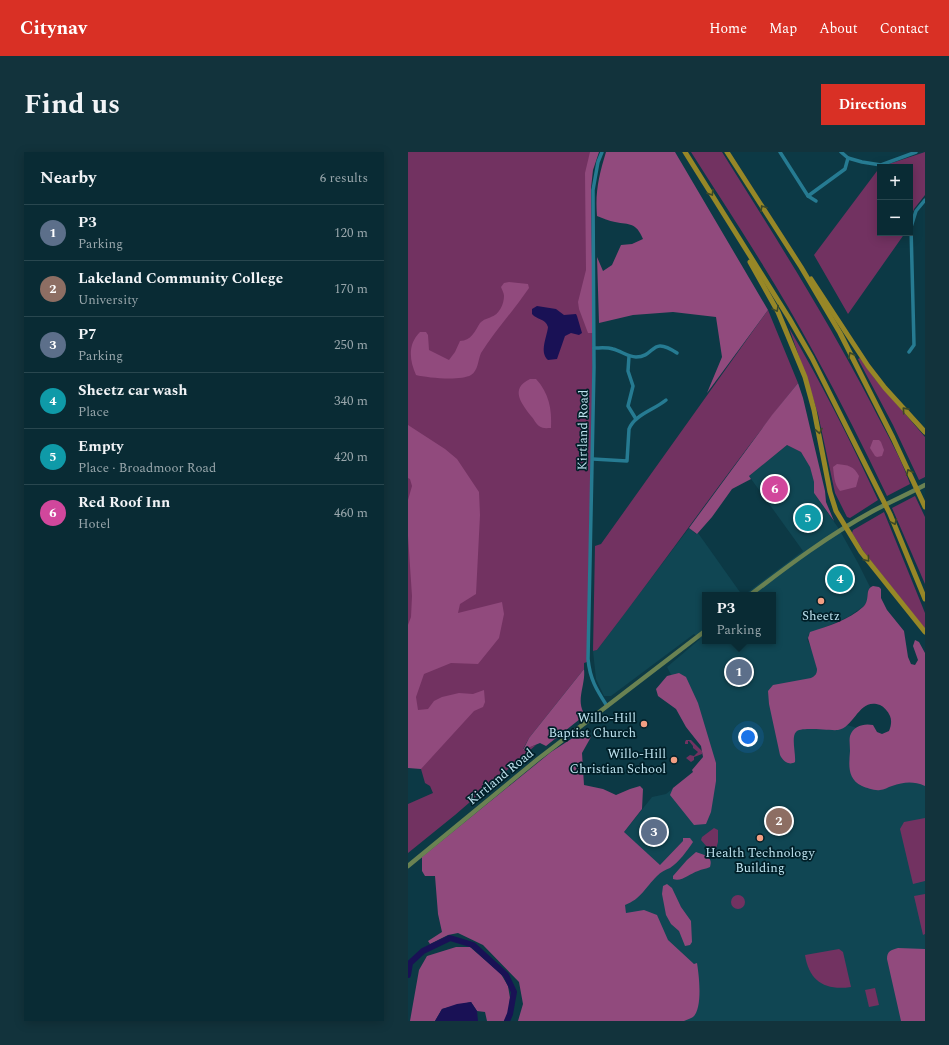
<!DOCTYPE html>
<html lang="en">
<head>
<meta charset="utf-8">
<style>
	body { margin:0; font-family:Spectral,serif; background:#12333c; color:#f1f3f6 }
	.controls { position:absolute; right:12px; top:12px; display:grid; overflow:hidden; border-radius:0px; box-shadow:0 2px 10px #0003 }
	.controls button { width:36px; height:36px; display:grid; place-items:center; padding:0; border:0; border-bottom:1px solid #29474f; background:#092b34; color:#f1f3f6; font:20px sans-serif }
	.you { position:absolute; left:340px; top:585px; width:14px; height:14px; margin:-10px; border:3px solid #fff; border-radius:50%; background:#1a73e8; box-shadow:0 0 0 6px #1a73e833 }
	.badge { display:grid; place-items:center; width:26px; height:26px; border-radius:50%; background:#d93025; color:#fff; font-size:13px; font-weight:700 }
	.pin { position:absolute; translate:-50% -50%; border:2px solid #fff; box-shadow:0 1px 4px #0006 }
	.popup { position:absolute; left:294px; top:440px; width:74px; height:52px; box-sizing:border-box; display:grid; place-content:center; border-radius:0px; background:#092b34; filter:drop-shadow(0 1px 3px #0005); font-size:13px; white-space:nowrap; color:#99a7ac }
	.popup b { font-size:15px; color:#f1f3f6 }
	.popup::after { content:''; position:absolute; left:50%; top:100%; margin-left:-8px; border:8px solid transparent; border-top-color:#092b34 }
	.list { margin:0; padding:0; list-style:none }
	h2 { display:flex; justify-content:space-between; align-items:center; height:52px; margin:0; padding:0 16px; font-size:17px }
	h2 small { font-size:13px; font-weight:400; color:#99a7ac }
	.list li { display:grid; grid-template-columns:26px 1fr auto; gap:12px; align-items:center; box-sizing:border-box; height:56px; padding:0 16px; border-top:1px solid #29474f }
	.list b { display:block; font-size:15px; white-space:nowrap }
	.list p { margin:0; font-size:13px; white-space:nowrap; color:#99a7ac }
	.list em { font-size:13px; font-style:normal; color:#99a7ac }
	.map { position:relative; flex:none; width:517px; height:869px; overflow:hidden; border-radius:0px }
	header { display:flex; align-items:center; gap:24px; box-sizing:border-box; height:56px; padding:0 20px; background:#d93025; color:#fff }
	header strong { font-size:19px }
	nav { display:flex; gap:22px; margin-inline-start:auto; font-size:14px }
	.intro { display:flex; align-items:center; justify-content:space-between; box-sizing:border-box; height:96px; padding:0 24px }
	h1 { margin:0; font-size:28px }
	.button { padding:10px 18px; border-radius:0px; background:#d93025; color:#fff; font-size:14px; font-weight:700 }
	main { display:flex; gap:24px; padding:0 24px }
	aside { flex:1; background:#092b34; border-radius:0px; box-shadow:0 2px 10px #0003 }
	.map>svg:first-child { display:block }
	.built { fill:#104653 }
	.green { fill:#723261 }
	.forest { fill:#914a7d }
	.water { fill:#191155 }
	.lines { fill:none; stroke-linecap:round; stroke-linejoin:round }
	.river { stroke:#191155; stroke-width:6 }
	.minor { stroke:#267b92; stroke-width:3.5 }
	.major { stroke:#6a8252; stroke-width:4.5 }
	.highway { stroke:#978727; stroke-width:5 }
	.oneway { stroke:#3c4928 }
	.poi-dot { fill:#f39f83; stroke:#001f28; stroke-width:1.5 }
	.labels { text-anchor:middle; stroke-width:3.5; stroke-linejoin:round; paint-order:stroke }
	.street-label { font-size:13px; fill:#bee3ef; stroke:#001f28 }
	.poi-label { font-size:13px; fill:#bee3ef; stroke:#001f28 }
</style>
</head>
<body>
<header>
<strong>Citynav</strong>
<nav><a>Home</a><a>Map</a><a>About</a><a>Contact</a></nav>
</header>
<div class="intro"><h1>Find us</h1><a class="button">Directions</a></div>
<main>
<aside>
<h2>Nearby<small>6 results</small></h2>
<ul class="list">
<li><span class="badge" style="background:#5c6f8a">1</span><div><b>P3</b><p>Parking</p></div><em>120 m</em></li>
<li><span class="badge" style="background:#8d6e63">2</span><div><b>Lakeland Community College</b><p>University</p></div><em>170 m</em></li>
<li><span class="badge" style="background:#5c6f8a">3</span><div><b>P7</b><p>Parking</p></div><em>250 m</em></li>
<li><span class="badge" style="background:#0f9aa8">4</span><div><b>Sheetz car wash</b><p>Place</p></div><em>340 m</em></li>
<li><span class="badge" style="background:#0f9aa8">5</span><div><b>Empty</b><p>Place · Broadmoor Road</p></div><em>420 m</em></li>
<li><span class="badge" style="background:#d1479c">6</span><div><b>Red Roof Inn</b><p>Hotel</p></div><em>460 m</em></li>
</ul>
</aside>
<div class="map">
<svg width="517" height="869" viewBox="0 0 517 869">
	<rect width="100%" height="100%" fill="#0c3945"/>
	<!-- built -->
	<polygon class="built" points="379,293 393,300 402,314 406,330 406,341 431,377 450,411 462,435 460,438 459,450 456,454 440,465 400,483 400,486 399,487 439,573 506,592 517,600 517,869 239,869 205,694 244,645 258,642 305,604 259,515 292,487 286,482 203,544 196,544 188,527 185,499 189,498 281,376 288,382 290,381 334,443 297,443 297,489 365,489 365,443 336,443 395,399 341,324"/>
	<!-- green -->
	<g class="green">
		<polygon points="0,0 186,0 179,23 185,203 179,510 176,511 176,517 121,586 115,597 128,593 47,663 0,701 0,652 25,641 22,634 17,631 13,617 10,584 0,583"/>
		<path d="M283,0H314C366,83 419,166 464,253C477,279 493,305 502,332L479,344C456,296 432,248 406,201C369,132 325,66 283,0Z"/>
		<polygon points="517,0 517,43 506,57 502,68 502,15 472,15"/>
		<polygon points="472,15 472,81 497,81 440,162 406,103"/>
		<path d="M360,158L390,231C320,318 257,410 189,498L185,499L187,394L193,392Z"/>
		<path d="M381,176C414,232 443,290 470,348L442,366L439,365L427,341L410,262L399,227Z"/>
		<polygon points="452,206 467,227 517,285 517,325 511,328 485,273 450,207"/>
		<polygon points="507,344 517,365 517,432 484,356"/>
		<polygon points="476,360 517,461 517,477 456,400 444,381 445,378"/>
		<polygon points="278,588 283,588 294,599 294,602 286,605 286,608 283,610 278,606 282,603 286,604 290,600 285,596 285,594 281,589 280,589 280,592 277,592 277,590"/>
		<polygon points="517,666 517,729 505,732 492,677 496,670"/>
		<polygon points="306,676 310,678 310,690 308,697 305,698 299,695 293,688 294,685"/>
		<polygon points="517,742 517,782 515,783 506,744"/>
		<circle cx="330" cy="750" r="7"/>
		<path d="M431,797L435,800L443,835C417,839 401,829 397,803Z"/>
		<polygon points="467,836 471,853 461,855 457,838"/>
	</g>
	<!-- forest -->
	<g class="forest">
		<polygon points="182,0 191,0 185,18 183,36 185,181 180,181 171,157 170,150 178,118 177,21"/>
		<path d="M198,0H267L360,158L299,241L314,205L308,165L265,160L225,163L191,171L189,105L195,119L204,113L213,93L224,92L235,87C228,70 222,73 207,70C201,69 195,66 189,64C187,40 191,23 198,0Z"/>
		<path d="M101,130L120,132L121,136C106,158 87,179 73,201C70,208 70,219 63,223C53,229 20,226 8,223C1,207 0,192 12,180H18L20,183L21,198L41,208L47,200L52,189C63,189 67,179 72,171C76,167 79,167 83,165C91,163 96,152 96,144C96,141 94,138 93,135L96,131Z"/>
		<path d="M122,227H128C141,241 144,257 143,276C139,276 135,277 131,274C128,272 126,267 123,264C114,252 101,237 122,227Z"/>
		<polygon points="390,231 395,246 417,339 418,350 426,369 406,341 406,330 402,315 393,300 379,293 341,324 343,327 324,337 304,365 289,382 281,376 364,263"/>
		<polygon points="0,273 37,297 49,307 71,340 72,363 68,442 52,452 50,461 94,450 96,462 91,486 70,512 43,511 16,522 8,545 10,558 20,557 26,549 34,545 51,541 65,542 76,538 77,550 75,555 66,559 13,617 0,616 0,473 3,465 4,444 0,384 0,348 4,334 2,327 0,326"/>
		<polygon points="465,288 471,288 473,290 476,298 474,304 469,305 467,304 462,296"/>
		<path d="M429,312C440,313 446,314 451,324L448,335L432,339C426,332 426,323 425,315Z"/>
		<path d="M465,434L471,435L473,437V446L479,458L496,479L500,505L503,512L507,513L510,508L505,494L507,488L511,490L517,501V634C505,629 496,630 484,634C480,635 476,638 472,638C467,639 459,636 454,634C439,627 441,613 442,599C442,594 441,588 442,584C445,574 456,571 465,573L469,580L474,582L481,579C483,574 484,569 482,564C480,559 476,555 472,553C451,545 447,575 430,578C421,579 392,574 388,580C383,585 388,602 387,610C381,614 375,609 372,603L361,552L360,539L365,533L403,526C407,524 409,522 409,517L400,486L402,480C420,474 441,468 455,455C463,448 456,437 465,434Z"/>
		<path d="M176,517C178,533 167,548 177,563L138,594L132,591L115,598L121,586Z"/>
		<polygon points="271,521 278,525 290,551 308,611 308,629 303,660 298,672 286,673 262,643 265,636 285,620 284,618 295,605 293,594 278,575 268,557 250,544 248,537 259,524"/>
		<path d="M177,578L183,585L174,601L176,633L195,637L208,643L222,637L232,634L235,637L234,657L216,680L252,713L275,689V686H282L285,690C279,699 271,710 262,716C257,718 253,720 249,724C237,736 233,747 217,753L218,761L236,758L249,763L260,788L286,812L289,811C291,823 295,856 285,865C283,866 279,868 276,869H110L115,852L111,830L75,793L50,781L40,783L22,792L20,789L34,780L30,762L27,724H17L14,719V705L143,600Z"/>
		<path d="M288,700C295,703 306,704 302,715C298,717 294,717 290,719C281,722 274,730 265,727V724L279,708Z"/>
		<polygon points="259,732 264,736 273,755 283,769 284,790 282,793 277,794 271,779 263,772 258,763 254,742 255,734"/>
		<polygon points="48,795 62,795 93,822 100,834 102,846 101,857 97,869 79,869 77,860 69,859 63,850 34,857 27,869 2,869 11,818 19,804"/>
		<path d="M490,796L517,797V869H493L479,807C479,799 483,798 490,796Z"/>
	</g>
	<!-- water -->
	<g class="water">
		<path d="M129,154L148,157L156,163L168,162L169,164L174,181L171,183L163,181L157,184L149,207L140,208C131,200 139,185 140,175C137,166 129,168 124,162V157Z"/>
		<polygon points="63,850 69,859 70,869 27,869 34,857 49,852"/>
	</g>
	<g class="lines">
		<!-- river -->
		<polyline class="river" points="0,823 2,811 15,799 42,786 65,793 98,823 106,840 102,862 99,869"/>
		<!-- minor -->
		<g class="minor">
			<path d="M194,0L190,10L185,38L186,215L180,507C182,527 188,537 199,554"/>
			<polyline points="372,0 400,44 437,17 440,6"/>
			<polyline points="433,0 440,6 454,10 473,13 508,0"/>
			<polyline points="400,44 408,49"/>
			<path d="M186,196C192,196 199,195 205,197C213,199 220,205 228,205C248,205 242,183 269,201"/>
			<polyline points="501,200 506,193 503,75 508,59 517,48"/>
			<polyline points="221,204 220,219 225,234 220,254 228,267"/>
			<path d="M185,307L219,309L221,277C226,263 246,258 258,248"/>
		</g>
		<!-- major -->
		<g class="major">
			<path d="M342,443C381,413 421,383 465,359C482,350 500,342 517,333"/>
			<polyline points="0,714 130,607 297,479"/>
		</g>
		<!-- highway -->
		<g class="highway">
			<polyline points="277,0 381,166 404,206 482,362 517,447"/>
			<polyline points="319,0 393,115 432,181 485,286 517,355"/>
			<polyline points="342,110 370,160 397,225 406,258 422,340 428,359 453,400 517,480"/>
			<polyline points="403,127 460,214 477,236 517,280"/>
		</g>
	</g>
	<!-- one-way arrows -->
	<defs><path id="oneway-chevron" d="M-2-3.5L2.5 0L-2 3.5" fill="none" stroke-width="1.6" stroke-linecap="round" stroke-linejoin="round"/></defs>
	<g class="oneway">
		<use href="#oneway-chevron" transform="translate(303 41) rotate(58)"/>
		<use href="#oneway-chevron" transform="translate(355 56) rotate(-122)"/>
		<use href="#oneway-chevron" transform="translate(368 157) rotate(62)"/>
		<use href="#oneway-chevron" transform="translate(443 203) rotate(-117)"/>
		<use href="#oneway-chevron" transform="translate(497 258) rotate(-132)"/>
		<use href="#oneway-chevron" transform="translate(411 279) rotate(79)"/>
		<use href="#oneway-chevron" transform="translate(501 320) rotate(-115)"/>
		<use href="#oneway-chevron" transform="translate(486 370) rotate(66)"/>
		<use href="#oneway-chevron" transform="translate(459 407) rotate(51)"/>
	</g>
	<!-- markers -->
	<g class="poi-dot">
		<circle cx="413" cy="449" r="4"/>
		<circle cx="236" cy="572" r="4"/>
		<circle cx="266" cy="608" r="4"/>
		<circle cx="352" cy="686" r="4"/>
	</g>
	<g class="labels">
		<!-- street labels -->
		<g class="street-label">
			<text transform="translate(174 278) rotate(-89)" y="5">Kirtland Road</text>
			<text transform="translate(92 624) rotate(-39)" y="5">Kirtland Road</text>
		</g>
		<!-- poi labels -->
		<g class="poi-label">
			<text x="413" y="468">Sheetz</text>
			<text x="228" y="570" text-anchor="end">Willo-Hill<tspan x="228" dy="15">Baptist Church</tspan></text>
			<text x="258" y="606" text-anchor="end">Willo-Hill<tspan x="258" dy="15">Christian School</tspan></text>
			<text x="352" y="705">Health Technology<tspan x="352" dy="15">Building</tspan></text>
		</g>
	</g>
</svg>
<div class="controls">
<button>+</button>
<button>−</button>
</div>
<div class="you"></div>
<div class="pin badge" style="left:331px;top:520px;background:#5c6f8a">1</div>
<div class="popup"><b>P3</b>Parking</div>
<div class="pin badge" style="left:371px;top:669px;background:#8d6e63">2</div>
<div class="pin badge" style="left:246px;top:680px;background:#5c6f8a">3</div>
<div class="pin badge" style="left:432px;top:427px;background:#0f9aa8">4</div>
<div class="pin badge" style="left:400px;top:366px;background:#0f9aa8">5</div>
<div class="pin badge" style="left:367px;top:337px;background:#d1479c">6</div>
</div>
</main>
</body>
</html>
